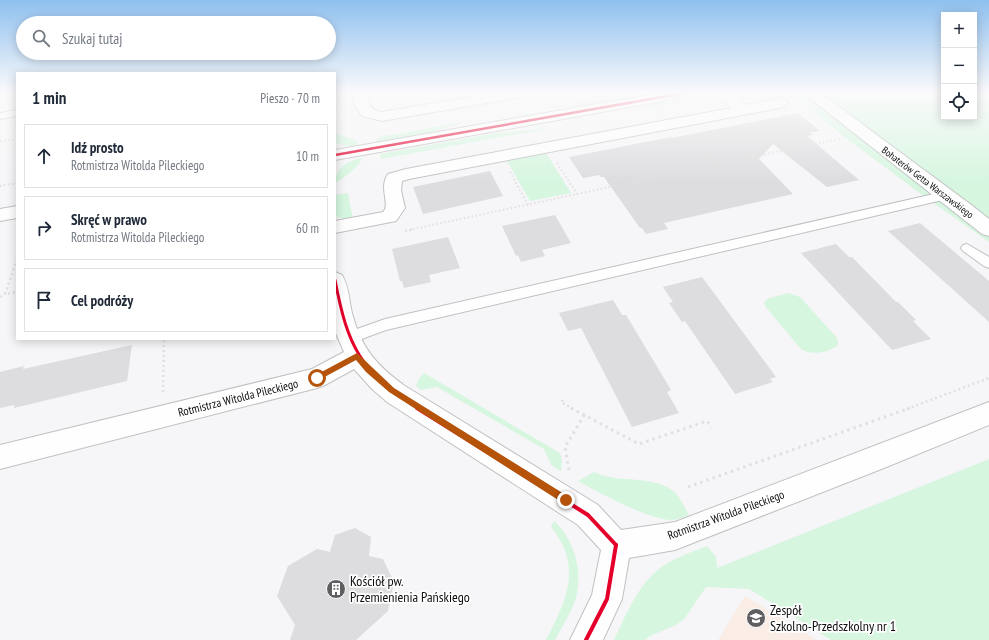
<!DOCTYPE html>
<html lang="pl">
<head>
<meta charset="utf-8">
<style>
	body { margin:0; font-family:"PT Sans Narrow",sans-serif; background:#f6f6f7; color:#1f2937 }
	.controls { position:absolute; right:12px; top:12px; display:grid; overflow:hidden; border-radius:0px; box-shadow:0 2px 10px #0003 }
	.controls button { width:36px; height:36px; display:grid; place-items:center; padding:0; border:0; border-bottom:1px solid #e0e1e3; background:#fff; color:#1f2937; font:20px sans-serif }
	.stop { position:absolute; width:12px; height:12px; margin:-9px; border:3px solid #b45309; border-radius:50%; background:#fff }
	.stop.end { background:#b45309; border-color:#fff; box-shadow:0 1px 4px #0008 }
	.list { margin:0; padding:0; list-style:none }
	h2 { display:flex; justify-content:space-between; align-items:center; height:52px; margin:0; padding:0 16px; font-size:17px }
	h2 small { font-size:13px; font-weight:400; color:#747a83 }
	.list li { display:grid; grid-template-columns:26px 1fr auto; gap:12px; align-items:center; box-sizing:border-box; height:64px; margin:0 8px 8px; padding:0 8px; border:1px solid #e0e1e3; border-radius:0px }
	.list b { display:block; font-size:15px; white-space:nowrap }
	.list p { margin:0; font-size:13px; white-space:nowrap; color:#747a83 }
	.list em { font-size:13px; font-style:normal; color:#747a83 }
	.icon { flex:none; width:22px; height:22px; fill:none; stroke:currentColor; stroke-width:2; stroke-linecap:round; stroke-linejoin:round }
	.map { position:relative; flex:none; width:989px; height:640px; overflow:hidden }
	.search { position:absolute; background:#fff; box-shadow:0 2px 10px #0003; left:16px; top:16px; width:320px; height:44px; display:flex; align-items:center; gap:10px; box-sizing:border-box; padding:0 14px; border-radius:22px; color:#747a83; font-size:15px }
	.panel { position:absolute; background:#fff; box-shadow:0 2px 10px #0003; left:16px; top:72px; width:320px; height:268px; border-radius:0px }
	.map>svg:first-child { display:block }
	.education { fill:#f9ede6 }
	.green { fill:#d6f6e0 }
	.building { fill:#dddcde }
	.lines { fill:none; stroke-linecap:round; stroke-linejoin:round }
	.service-casing { stroke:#c1c0c2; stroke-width:2 }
	.minor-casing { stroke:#c1c0c2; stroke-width:2 }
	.path-far2 { stroke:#e1e0e1; stroke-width:2; stroke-dasharray:1.5 2.5; stroke-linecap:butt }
	.path-far1 { stroke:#e1e0e1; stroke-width:2.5; stroke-dasharray:2 3; stroke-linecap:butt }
	.path { stroke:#e1e0e1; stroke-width:3; stroke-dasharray:2.5 4; stroke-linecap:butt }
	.service { fill:#fefefe; fill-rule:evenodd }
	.minor { fill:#fefefe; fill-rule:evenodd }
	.bus-1-far2-casing { stroke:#fff; stroke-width:5 }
	.bus-1-far1-casing { stroke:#fff; stroke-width:6 }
	.bus-1-casing { stroke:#fff; stroke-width:7 }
	.bus-1-far2 { stroke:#e4002b; stroke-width:2.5 }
	.bus-1-far1 { stroke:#e4002b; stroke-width:3 }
	.bus-1 { stroke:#e4002b; stroke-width:4 }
	.route { fill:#b45309 }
	.labels { text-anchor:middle; stroke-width:3.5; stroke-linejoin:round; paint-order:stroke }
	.far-street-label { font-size:10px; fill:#0d0d0e; stroke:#fff }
	.street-label { font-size:12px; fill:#0d0d0e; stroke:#fff }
	.near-poi-label { font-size:14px; fill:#0d0d0e; stroke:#fff; text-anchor:start }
</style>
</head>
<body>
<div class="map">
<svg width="989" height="640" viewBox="0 0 989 640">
	<rect width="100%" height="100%" fill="#f6f5f7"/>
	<!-- education -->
	<polygon class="education" points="745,596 816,640 718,640"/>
	<!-- green -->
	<g class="green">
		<path d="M637,92H644C628,104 554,108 531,110Z"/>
		<polygon points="790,92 944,92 944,117 974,117 974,92 989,92 989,242 921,194 843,136"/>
		<polygon points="708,94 719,96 650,109 641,108 648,105"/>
		<polygon points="469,121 431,132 376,142 377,139 379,137"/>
		<polygon points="552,128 381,159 380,154 490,134"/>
		<polygon points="335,133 357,141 358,145 347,146 335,143"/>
		<polygon points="546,153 571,193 530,201 507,161"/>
		<path d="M362,158C361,165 342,180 335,183C335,168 349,160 362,158Z"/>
		<polygon points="347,193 348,194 353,219 341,218 335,216 335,195"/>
		<path d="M788,293L800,297L837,338L838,342L837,346C826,353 810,356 800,348L765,306L764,303L767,299Z"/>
		<polygon points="424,373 560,453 562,461 561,471 551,465 544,449 437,387 421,390 416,386 418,380"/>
		<path d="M989,459V640H831L749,589L706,587L685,618L676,625L650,636L645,640H614C626,615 639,582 663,566C677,557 692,552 707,546L716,557L717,568Z"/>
		<path d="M594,472C618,484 648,474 672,490C680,496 684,507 689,515C683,517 677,520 671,520C647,519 600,493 578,481Z"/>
		<path d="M554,521C575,540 584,574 575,601C570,614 562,627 555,640H546C567,600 583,566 551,527Z"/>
	</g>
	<!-- building -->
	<g class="building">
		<polygon points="798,113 820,131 810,132 813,135 807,136 859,180 827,187 773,144 759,159 793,194 664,223 668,229 646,234 642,228 640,228 604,177 601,177 599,175 583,178 569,157 671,137 672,138"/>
		<polygon points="490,171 503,196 423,214 413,187"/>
		<polygon points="555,215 571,243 542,250 545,256 521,262 518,255 516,256 502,226"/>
		<polygon points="920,223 989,281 989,322 888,231"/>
		<polygon points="448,237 460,268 429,275 431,282 404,288 402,281 400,281 392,249"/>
		<polygon points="836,244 849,257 852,257 896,302 898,302 916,320 913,321 931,339 892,350 801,253"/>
		<polygon points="702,277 776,377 770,379 773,382 735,394 685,321 682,322 669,303 673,302 663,287"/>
		<polygon points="613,300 622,315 626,315 671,390 667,392 679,413 632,427 581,328 568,331 559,313"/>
		<polygon points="132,345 127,381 14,408 14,405 0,408 0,372 24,366 23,369"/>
		<polygon points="355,528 371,537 369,556 383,559 394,582 388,611 356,640 290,640 295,625 277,596 288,566 317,549 330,552 335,535"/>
	</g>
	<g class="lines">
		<!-- service casing -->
		<g class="service-casing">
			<g id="service">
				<polygon points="17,110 17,116 0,119 0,113"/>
				<polygon points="947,191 951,192 953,195 951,198 386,330 348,344 343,342 341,338 343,334 385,319"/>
				<polygon points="967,244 989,257 989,268 984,266 963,251 961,248 963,245"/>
			</g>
		</g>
		<!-- minor casing -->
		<g class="minor-casing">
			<g id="minor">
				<path d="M352,92H366C369,103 370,111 382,112L501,92H535L533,95L528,96L382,121L362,116L355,106Z"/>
				<polygon points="665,92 698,92 696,95 691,96 335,160 335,150"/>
				<path d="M716,92H732L746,105L780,98L785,100L788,103L785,106L780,108L409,179L402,181L401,190L405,208L396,221L335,233V221L383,212C391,204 378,188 388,174L406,169L731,108Z"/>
				<polygon points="802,92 819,92 974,207 989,219 989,236 982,234"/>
				<polygon points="17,206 17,218 0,221 0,209"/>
				<path d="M335,272L342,275C349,286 349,301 352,313C361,348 377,366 405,386L598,505L621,530L675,522L989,402V425L884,468L675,550L629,558L622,599L603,640H570L592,595L601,550L578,525L387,402L372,389L354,369L325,385L317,388L0,469V445L312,369L344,352L335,331Z"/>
			</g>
		</g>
		<!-- path-far2 -->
		<g class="path-far2">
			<polyline points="384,92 386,99"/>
			<polyline points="0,141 17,139"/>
			<polyline points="557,163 577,194"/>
			<polyline points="717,164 840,139"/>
			<polyline points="510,172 528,205"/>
			<polyline points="0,186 17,183"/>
			<polyline points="409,230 717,164 693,139"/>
		</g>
		<!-- path-far1 -->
		<g class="path-far1">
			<polyline points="405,231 414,229"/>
			<polyline points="17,259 5,294 17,292"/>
			<polyline points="0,297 5,294"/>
			<polyline points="163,392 164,339"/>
			<polyline points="563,400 561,402 573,409"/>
			<polyline points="907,409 989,378"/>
		</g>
		<!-- path -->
		<g class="path">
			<polyline points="571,408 639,444 707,421 712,427"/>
			<polyline points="569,470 565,447 585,414"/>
			<polyline points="688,487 910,408"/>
		</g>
		<!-- service -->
		<use href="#service" class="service"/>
		<!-- minor -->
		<use href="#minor" class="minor"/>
		<!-- bus-1-far2 casing -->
		<g class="bus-1-far2-casing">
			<polyline id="bus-1-far2" points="335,155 690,92"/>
		</g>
		<!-- bus-1-far1 casing -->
		<g class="bus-1-far1-casing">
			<path id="bus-1-far1" d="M335,280C348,348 360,371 419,409"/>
		</g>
		<!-- bus-1 casing -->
		<g class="bus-1-casing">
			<g id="bus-1">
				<polyline points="417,408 588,515 616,545"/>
				<polyline points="586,640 607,599 616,545"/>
			</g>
		</g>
		<!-- bus-1-far2 -->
		<use href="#bus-1-far2" class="bus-1-far2"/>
		<!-- bus-1-far1 -->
		<use href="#bus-1-far1" class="bus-1-far1"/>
		<!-- bus-1 -->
		<use href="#bus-1" class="bus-1"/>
	</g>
	<!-- sky -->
	<linearGradient id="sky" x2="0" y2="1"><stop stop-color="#8fc0ef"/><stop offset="0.51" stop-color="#fbfafb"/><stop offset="1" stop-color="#fbfafb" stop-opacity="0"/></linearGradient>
	<rect width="989" height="182" fill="url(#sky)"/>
	<!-- route -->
	<polygon class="route" points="357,353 394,388 569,497 570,500 569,503 563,503 389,392 366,372 356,360 319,380 314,380 314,376"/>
	<!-- icons -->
	<defs>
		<g id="building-disc" transform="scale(1)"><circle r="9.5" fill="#5f5e60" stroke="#fff"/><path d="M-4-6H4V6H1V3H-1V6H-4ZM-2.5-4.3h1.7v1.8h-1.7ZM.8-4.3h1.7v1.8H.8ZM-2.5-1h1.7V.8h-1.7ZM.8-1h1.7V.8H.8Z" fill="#fff"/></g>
		<g id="school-disc" transform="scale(1)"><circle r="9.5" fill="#5f5e60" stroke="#fff"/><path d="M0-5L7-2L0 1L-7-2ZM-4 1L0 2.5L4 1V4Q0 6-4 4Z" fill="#fff"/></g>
	</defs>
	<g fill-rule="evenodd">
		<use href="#building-disc" x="336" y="589"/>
		<use href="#school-disc" x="756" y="618"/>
	</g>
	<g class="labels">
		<!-- far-street labels -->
		<g class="far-street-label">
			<text transform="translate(928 182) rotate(37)" y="4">Bohaterów Getta Warszawskiego</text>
		</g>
		<!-- street labels -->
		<g class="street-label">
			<text transform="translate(238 398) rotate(-14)" y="4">Rotmistrza Witolda Pileckiego</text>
			<text transform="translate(726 515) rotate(-20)" y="4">Rotmistrza Witolda Pileckiego</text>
		</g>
		<!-- near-poi labels -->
		<g class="near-poi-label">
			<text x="350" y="586">Kościół pw.<tspan x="350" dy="16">Przemienienia Pańskiego</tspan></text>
			<text x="770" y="615">Zespół<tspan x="770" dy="16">Szkolno-Przedszkolny nr 1</tspan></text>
		</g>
	</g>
</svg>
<div class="controls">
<button>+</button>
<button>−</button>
<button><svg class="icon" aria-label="locate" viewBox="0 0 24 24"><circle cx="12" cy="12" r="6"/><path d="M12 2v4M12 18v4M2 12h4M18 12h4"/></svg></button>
</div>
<div class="stop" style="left:317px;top:378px"></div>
<div class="stop end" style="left:566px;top:500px"></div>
<div class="search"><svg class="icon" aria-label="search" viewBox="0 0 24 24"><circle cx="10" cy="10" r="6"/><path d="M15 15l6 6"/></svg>Szukaj tutaj</div>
<section class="panel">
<h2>1 min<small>Pieszo · 70 m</small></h2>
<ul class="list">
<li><svg class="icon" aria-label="ahead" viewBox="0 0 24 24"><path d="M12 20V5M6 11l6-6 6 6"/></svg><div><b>Idź prosto</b><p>Rotmistrza Witolda Pileckiego</p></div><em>10 m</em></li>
<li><svg class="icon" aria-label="right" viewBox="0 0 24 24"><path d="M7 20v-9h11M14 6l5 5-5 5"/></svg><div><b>Skręć w prawo</b><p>Rotmistrza Witolda Pileckiego</p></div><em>60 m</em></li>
<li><svg class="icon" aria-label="arrive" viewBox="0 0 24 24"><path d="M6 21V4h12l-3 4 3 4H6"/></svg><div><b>Cel podróży</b></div></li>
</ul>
</section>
</div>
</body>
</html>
